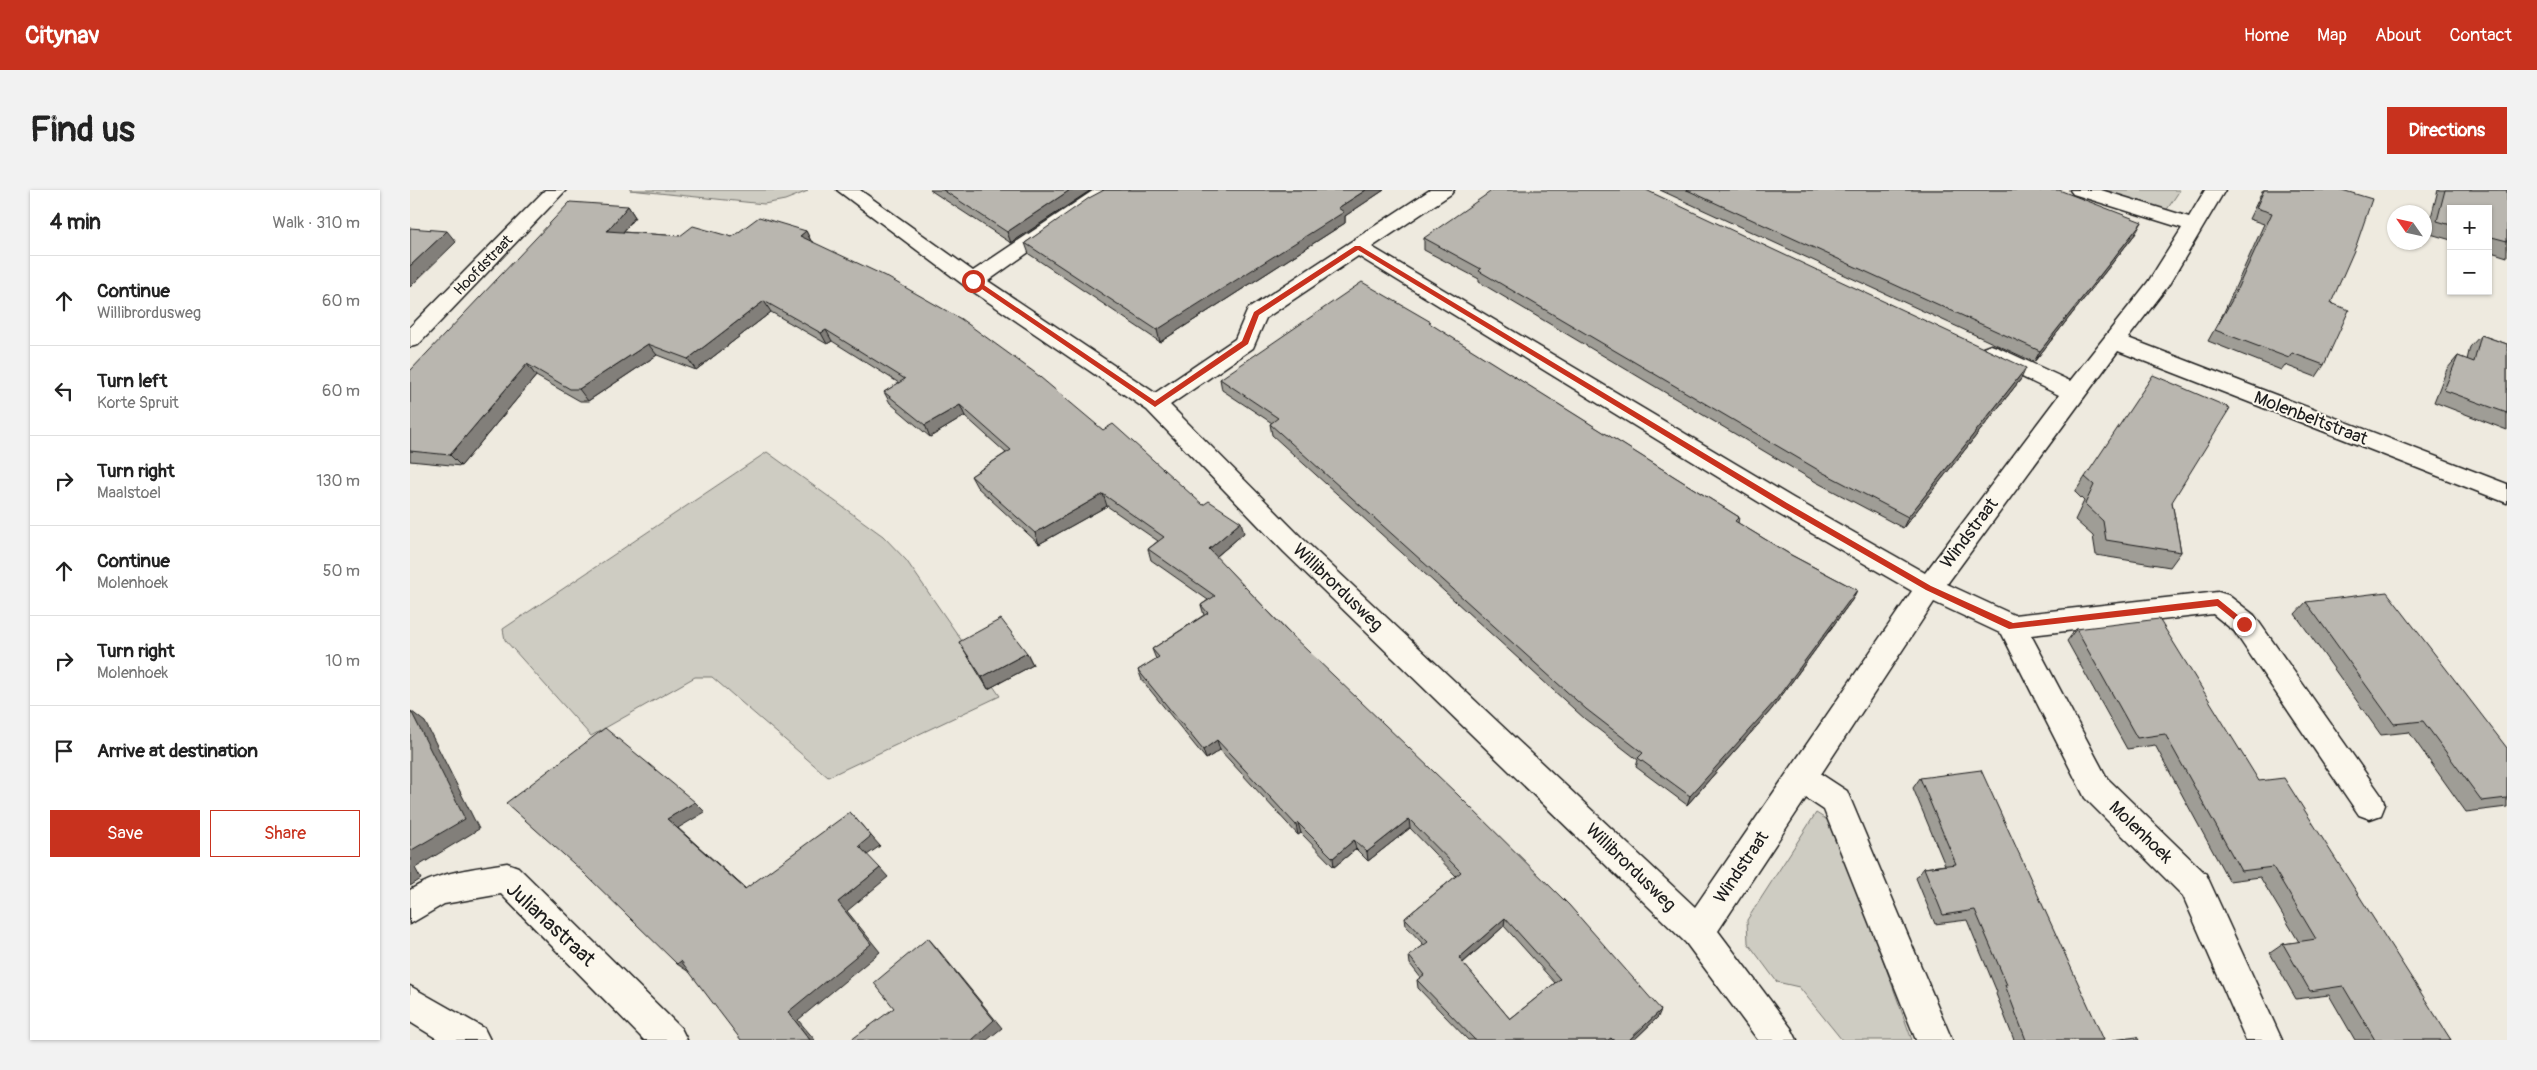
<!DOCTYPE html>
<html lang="en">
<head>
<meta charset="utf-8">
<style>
	body { margin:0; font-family:Pangolin,sans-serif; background:#f2f2f2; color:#222 }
	.controls { position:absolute; right:15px; top:15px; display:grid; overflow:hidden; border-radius:0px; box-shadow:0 1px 4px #0004 }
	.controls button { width:45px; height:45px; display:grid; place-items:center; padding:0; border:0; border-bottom:1px solid #e0e0e0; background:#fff; color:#222; font:25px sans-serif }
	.compass { position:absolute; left:1977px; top:15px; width:45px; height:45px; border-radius:50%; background:#fff; box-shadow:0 1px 4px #0004; rotate:304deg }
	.stop { position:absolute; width:15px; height:15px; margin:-11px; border:4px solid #c8321e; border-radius:50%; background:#fff }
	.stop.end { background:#c8321e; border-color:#fff; box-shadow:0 1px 5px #0008 }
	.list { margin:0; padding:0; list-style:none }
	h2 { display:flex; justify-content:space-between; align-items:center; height:65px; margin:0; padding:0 20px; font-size:21px }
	h2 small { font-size:16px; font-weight:400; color:#767676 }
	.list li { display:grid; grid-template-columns:32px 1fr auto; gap:15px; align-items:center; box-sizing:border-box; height:90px; padding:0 20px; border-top:1px solid #e0e0e0 }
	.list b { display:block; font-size:19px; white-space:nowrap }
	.list p { margin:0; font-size:16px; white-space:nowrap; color:#767676 }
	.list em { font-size:16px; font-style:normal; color:#767676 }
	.actions { display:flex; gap:10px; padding:15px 20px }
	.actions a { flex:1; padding:11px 0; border:1px solid #c8321e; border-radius:0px; text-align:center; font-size:18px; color:#c8321e }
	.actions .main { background:#c8321e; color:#fff }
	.icon { flex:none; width:28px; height:28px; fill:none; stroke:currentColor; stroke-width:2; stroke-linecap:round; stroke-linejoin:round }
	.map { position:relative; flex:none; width:2097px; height:850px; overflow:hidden; border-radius:0px }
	header { display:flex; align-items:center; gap:30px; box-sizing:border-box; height:70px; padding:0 25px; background:#c8321e; color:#fff }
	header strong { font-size:24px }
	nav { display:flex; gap:28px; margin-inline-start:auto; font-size:18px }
	.intro { display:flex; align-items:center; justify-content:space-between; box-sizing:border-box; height:120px; padding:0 30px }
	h1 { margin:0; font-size:35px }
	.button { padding:12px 22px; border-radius:0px; background:#c8321e; color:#fff; font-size:18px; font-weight:700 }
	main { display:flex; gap:30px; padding:0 30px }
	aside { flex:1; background:#fff; border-radius:0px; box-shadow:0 1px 4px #0004 }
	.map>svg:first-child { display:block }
	.green { fill:#ceccc2; stroke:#75746f }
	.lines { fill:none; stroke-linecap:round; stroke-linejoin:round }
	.street-casing { stroke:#1c1c1c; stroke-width:3 }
	.street { fill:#fbf7ec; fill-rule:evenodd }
	.wall { fill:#9f9d96; stroke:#1c1c1c; fill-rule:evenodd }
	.shaded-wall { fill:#827f7a; stroke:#1c1c1c }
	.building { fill:#b9b6af; stroke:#1c1c1c; fill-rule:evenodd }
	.route { fill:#c8321e }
	.labels { text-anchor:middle; stroke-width:4; stroke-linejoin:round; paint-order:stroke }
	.far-street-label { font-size:15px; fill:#1c1c1c; stroke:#fbf7ec }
	.street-label { font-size:18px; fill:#1c1c1c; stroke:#fbf7ec }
	.near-street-label { font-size:21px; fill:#1c1c1c; stroke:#fbf7ec }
</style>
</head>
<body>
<header>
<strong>Citynav</strong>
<nav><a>Home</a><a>Map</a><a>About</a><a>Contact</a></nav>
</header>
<div class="intro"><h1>Find us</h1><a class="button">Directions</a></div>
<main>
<aside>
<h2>4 min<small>Walk · 310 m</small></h2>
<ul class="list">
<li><svg class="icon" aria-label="ahead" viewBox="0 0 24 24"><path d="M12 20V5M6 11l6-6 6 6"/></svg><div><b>Continue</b><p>Willibrordusweg</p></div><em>60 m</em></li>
<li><svg class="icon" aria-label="left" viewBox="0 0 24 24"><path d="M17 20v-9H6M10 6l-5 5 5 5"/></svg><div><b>Turn left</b><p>Korte Spruit</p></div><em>60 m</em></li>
<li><svg class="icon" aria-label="right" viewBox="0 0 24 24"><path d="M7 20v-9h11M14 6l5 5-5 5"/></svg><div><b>Turn right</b><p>Maalstoel</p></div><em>130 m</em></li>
<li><svg class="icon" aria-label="ahead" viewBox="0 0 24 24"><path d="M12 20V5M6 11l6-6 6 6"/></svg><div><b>Continue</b><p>Molenhoek</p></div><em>50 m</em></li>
<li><svg class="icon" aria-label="right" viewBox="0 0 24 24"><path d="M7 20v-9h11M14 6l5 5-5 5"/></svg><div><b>Turn right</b><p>Molenhoek</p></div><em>10 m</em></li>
<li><svg class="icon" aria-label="arrive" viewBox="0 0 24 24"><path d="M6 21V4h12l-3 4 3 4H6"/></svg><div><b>Arrive at destination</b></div></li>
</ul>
<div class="actions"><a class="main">Save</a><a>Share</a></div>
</aside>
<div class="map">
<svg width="2097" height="850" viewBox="0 0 2097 850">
	<rect width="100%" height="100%" fill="#eeeadf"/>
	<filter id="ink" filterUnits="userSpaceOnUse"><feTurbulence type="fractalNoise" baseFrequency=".02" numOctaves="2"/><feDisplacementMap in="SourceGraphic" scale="10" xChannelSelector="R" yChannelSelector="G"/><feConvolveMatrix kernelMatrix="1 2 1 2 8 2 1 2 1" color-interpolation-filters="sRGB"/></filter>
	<g filter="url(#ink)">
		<!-- green -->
		<g class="green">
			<polygon points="220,0 397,0 398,1 375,10 354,14"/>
			<polygon points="1689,0 1770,0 1756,21"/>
			<polygon points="357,262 473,346 496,370 590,506 418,587 302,487 285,487 181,546 95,450 93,439"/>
			<polygon points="1406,623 1424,634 1502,850 1432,850 1389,797 1367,792 1338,753 1337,730"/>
		</g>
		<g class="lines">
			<!-- street casing -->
			<g class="street-casing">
				<g id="street">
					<polygon points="135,0 156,0 8,155 0,157 0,137"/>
					<path d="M427,0H450L563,81L684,0H709L706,4L681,18L578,91L745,203L825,149L838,119L1020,0H1044L1041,4L962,57L1383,308L1515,383L1649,205L1573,168L1570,163L1573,158L1581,155L1589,158L1660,191L1738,92L1772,38L1663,4L1660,0H1691L1779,27L1795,0H1815L1758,96L1718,148L2097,294V313L1708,161L1537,394L1604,425L1808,402L1818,405L1844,425L1971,605L1975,615L1971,625L1960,629L1949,625L1824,441L1803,424L1621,445L1697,588L1796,684L1872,850H1836L1773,706L1675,608L1592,444L1524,412L1411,584L1437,601L1542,850H1506L1414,620L1396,608L1308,741L1381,838L1387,850H1348L1276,753L874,362L737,220L555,96ZM948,66L1365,322L1502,401L1285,717L892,348L760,215L843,158L856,128Z"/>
					<path d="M97,673L108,677L271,838L277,850H234L91,704L34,714L0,734V700C30,681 63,679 97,673Z"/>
					<polygon points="0,796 74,838 80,850 29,850 0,832"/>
				</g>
			</g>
			<!-- street -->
			<use href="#street" class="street"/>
		</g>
		<!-- wall -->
		<g class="wall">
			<polygon points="520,0 681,0 601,53"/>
			<polygon points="694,0 974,0 935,26 935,33 750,152 619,64 615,53"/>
			<polygon points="1250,0 1628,0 1726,43 1624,172"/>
			<polygon points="1853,0 1932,0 1914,175 1906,187 1875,175 1871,180 1798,151 1814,122 1854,34 1839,29"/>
			<polygon points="2028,0 2097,0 2097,67 2078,61 2078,19 2041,19 2041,50 2017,43"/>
			<path d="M218,16L225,27L213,42L270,46L322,47L396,41L401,51L693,240L793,315L834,343L806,367L1248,827L1224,850H1058L1008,798L1007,790L1011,788L1000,774L999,766L1014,755L996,736L995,728L1046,686L1000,638L958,671L946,659L924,677L891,643L888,645L810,560L796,569L732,490L728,480L746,469L742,459L794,425L791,415L798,410L741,370L738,359L748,351L697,316L629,354L567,297L561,286L596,263L555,226L520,247L480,213L474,202L489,193L422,151L417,154L361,122L286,180L247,165L178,211H170L126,186L51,276L0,271V181ZM1094,736L1145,793L1100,829L1053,773Z"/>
			<polygon points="1014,48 1611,189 1493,338 1406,292 1069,92 1069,89 1014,60"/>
			<polygon points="1021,135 1329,327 1328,333 1381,365 1447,400 1442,410 1361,520 1277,615 1226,577 1228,570 1175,529 862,245 860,234 862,233 812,200 810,189"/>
			<polygon points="2071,145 2097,154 2097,240 2024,212 2037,179 2048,166 2057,170 2060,157"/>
			<polygon points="1675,287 1762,312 1771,362 1760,377 1686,365 1683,346 1665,330 1674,311 1665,302"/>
			<polygon points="1896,412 2097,558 2097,617 2056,622 1999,542 1971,545 1885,424"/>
			<polygon points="1666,439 1849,591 2041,850 1945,850 1919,805 1886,809 1860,763 1873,754 1889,752 1850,687 1819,691 1745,555 1717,559 1657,451"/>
			<polygon points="549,452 617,463 623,475 578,499"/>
			<polygon points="1510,588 1694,850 1604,850 1586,804 1587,802 1557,730 1525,734 1506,688 1514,678 1535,675 1503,598"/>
		</g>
		<!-- shaded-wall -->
		<g class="shaded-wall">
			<polygon points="660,0 681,0 601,53 597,42"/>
			<polygon points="956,0 974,0 935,26 935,33 750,152 747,140 928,18"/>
			<polygon points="218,16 225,27 205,52 197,41"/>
			<polygon points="1732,32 1726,43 1624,172 1630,161"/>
			<polygon points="37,41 46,52 0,97 0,76"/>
			<polygon points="396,41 402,53 390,46"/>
			<polygon points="354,111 361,122 286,180 278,169"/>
			<polygon points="416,140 422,151 417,154 411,143"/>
			<polygon points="238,154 247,165 178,211 169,199"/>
			<polygon points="117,174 126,186 51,276 40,265"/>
			<polygon points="1616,178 1611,189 1493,338 1498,327"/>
			<polygon points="550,215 555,226 520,247 515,235"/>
			<polygon points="693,304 697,316 629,354 625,343"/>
			<polygon points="831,332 834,343 802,370 799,359"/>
			<polygon points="1447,400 1442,410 1361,520 1277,615 1280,606"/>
			<polygon points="617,463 623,475 578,499 572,487"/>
			<polygon points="1,521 15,532 69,639 5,678 11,689 0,696"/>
			<polygon points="807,550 810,560 796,569 793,560"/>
			<polygon points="285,612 295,622 268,638 346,708 257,629"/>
			<polygon points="440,622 470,656 457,665 449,656"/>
			<polygon points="999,629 1000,638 958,671 957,662"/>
			<polygon points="888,633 891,643 888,645 886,635"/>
			<polygon points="944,650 946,659 924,677 923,668"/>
			<polygon points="470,678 478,687 437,721 470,762 388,830 405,850 400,850 378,822 428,712"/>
			<polygon points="1095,728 1094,736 1049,776 1049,768"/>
			<polygon points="518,748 526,757 592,838 577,850 562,850"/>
			<polygon points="271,771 283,779 279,782 267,774"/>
			<polygon points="1251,820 1248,827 1224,850 1219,850"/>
		</g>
		<!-- building -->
		<g class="building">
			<polygon points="533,0 660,0 597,42"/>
			<polygon points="694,0 956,0 928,18 934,22 747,140 615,53 679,8"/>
			<polygon points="1083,0 1236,0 1616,178 1498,327 1410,281 1069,81 1071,79 1014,48"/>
			<polygon points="1277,0 1628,0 1631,1 1631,0 1649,0 1732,32 1630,161"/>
			<polygon points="1854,0 1932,0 1962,9 1946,56 1921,113 1939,120 1914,175 1882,163 1879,168 1805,140 1822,110 1862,23 1846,18"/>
			<polygon points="2035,0 2097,0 2097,51 2078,46 2078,19 2041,19 2041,35 2027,31"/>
			<path d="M160,12L218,16L197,41L270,46L283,36L322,47L349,27L396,41L390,46L475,86L551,129L624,182L693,240L703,234L793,315L799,311L831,332L799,359L875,439L1048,605L1159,715L1251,820L1219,850H1203L1201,848L1198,850H1065L1007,790L1014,785L999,766L1018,752L995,728L1051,682L999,629L957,662L944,650L923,668L888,633L886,635L807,550L793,560L728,480L749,467L742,459L798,423L791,415L805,406L738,359L754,347L693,304L625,343L561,286L601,260L550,215L515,235L474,202L495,189L416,140L411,143L354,111L278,169L238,154L169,199H160L117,174L40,265L0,261V181ZM1095,728L1150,789L1100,829L1049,768Z"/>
			<polygon points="0,38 37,41 0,76"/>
			<polygon points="952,92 1021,132 1019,133 1329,327 1325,331 1381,365 1447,400 1365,511 1280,606 1228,568 1233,563 1176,519 860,234 868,228 810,189"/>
			<polygon points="2071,145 2097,154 2097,223 2034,200 2048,166 2064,172"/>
			<polygon points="1743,185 1820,218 1762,312 1771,362 1696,350 1693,331 1675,314 1684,295 1675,287"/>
			<polygon points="1977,402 2097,558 2097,608 2072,611 2013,531 1984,534 1896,412"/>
			<polygon points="591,429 617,463 572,487 549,452"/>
			<polygon points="1749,429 1849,591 1874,588 2041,850 1965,850 1933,796 1900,801 1873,754 1906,749 1863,677 1831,681 1755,544 1727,548 1666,439"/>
			<polygon points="1,521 55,629 0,661 0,522"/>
			<polygon points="195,538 285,612 257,629 335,699 440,622 461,646 449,656 470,678 428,712 461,754 378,822 400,850 331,850 271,771 267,774 173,682 96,613"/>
			<polygon points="1571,580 1694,850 1616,850 1595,795 1597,795 1565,720 1533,725 1514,678 1546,674 1510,588"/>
			<polygon points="518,748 584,830 562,850 441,850 484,818 464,793"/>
			<polygon points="1727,847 1729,850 1702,850"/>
		</g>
	</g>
	<!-- route -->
	<polygon class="route" points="945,56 950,56 1377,313 1521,396 1603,433 1808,409 1839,434 1837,436 1832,436 1807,416 1599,439 1516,400 1372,317 948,60 849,125 838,154 745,217 560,91 565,89 745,211 832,151 844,122"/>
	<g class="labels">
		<!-- far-street labels -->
		<g class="far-street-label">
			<text transform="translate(73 75) rotate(-46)" y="5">Hoofdstraat</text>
		</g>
		<!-- street labels -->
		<g class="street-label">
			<text transform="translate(1901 228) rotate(21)" y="6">Molenbeltstraat</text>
			<text transform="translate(1559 343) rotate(-53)" y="6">Windstraat</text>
			<text transform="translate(928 397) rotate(44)" y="6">Willibrordusweg</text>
			<text transform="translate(1731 642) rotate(44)" y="6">Molenhoek</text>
			<text transform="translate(1221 677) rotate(44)" y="6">Willibrordusweg</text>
			<text transform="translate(1331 677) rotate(-56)" y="6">Windstraat</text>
		</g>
		<!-- near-street labels -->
		<g class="near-street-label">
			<text transform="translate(141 734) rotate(43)" y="7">Julianastraat</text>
		</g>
	</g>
</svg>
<div class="controls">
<button>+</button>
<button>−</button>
</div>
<svg class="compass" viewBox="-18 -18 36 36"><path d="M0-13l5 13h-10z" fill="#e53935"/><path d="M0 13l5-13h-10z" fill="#767676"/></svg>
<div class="stop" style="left:563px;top:91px"></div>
<div class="stop end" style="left:1834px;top:434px"></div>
</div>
</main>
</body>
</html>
